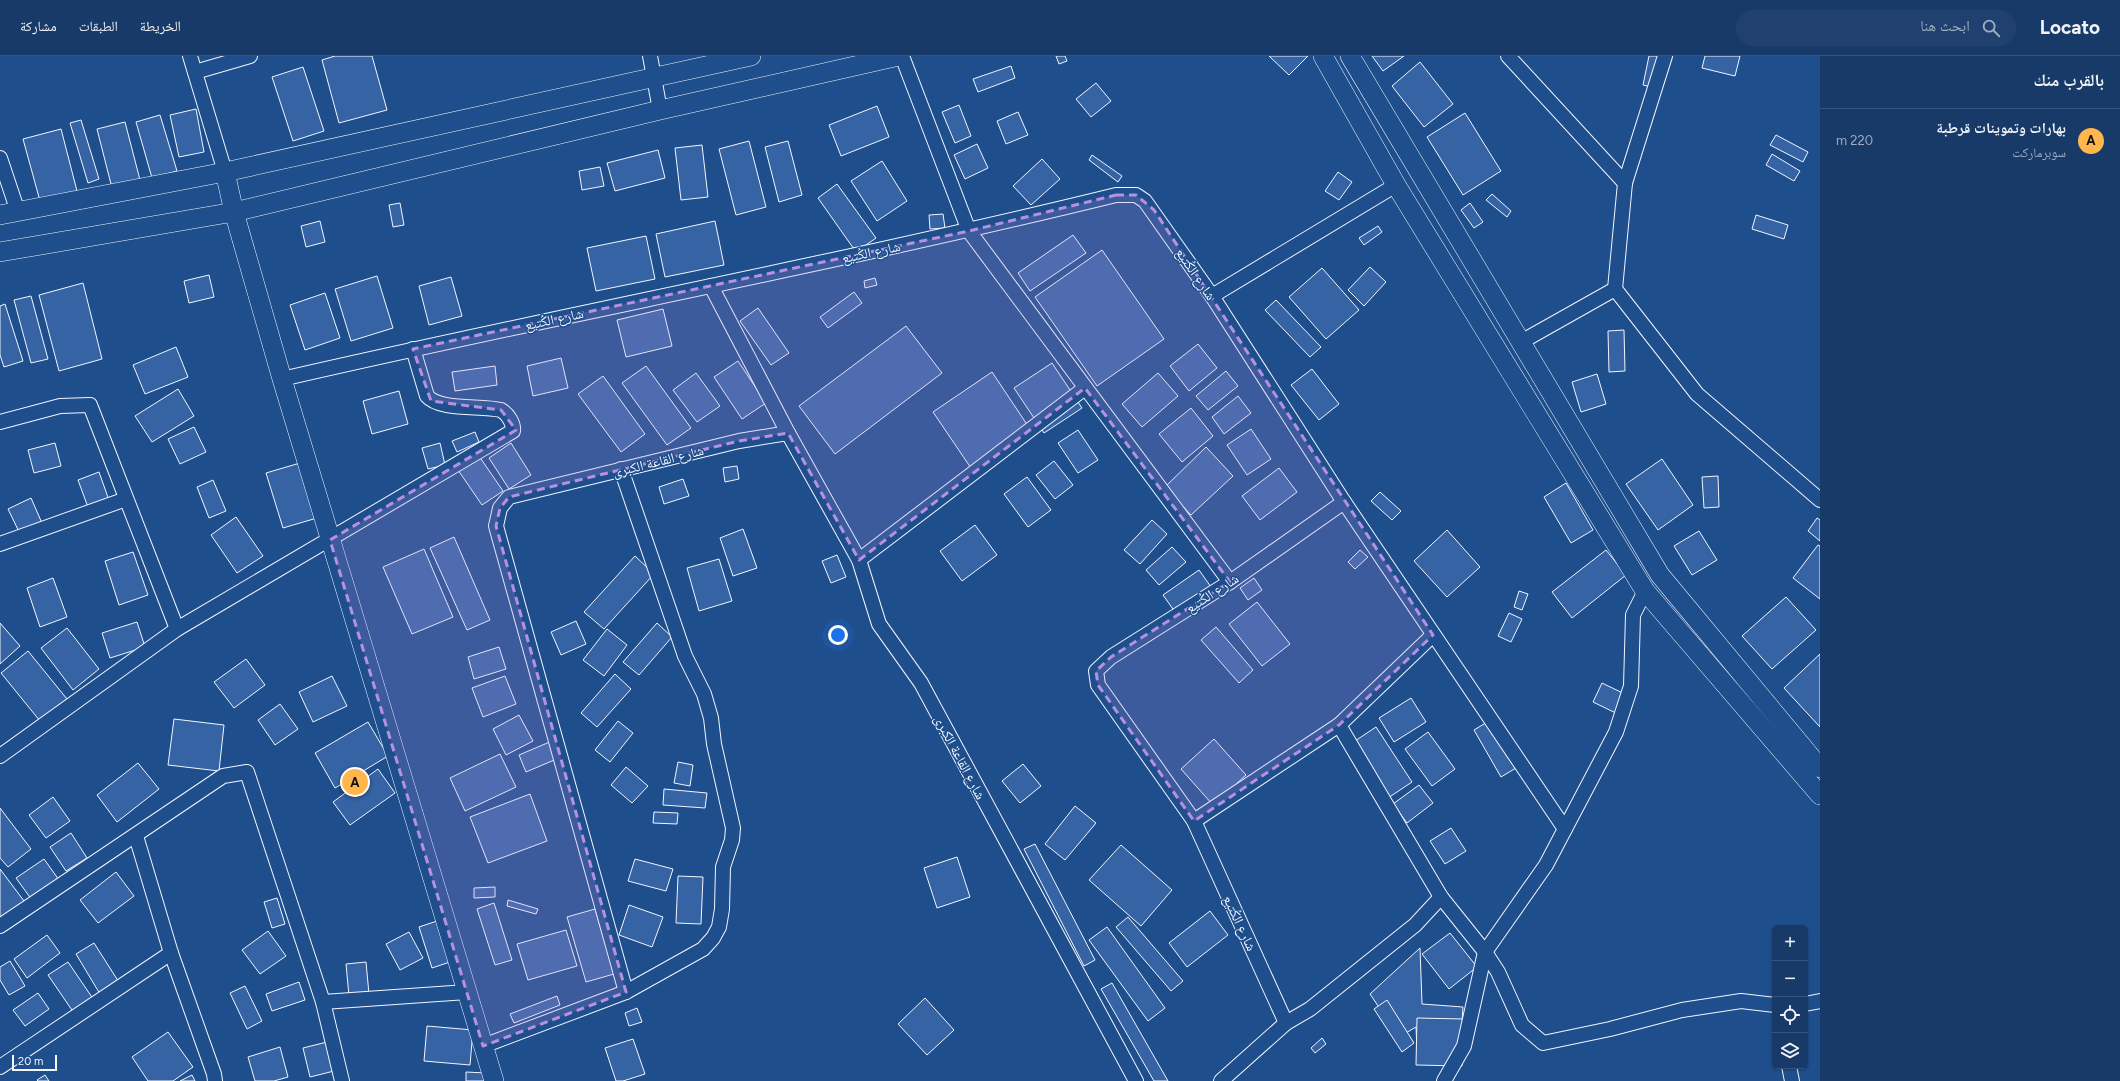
<!DOCTYPE html>
<html lang="ar">
<head>
<meta charset="utf-8">
<style>
	body { margin:0; font-family:Figtree,"Noto Naskh Arabic",sans-serif; background:#20416f; color:#f1f3f6; direction:rtl }
	.controls { position:absolute; right:12px; bottom:12px; display:grid; overflow:hidden; border-radius:6px; box-shadow:0 1px 3px #0004 }
	.controls button { width:36px; height:36px; display:grid; place-items:center; padding:0; border:0; border-bottom:1px solid #36547d; background:#173a69; color:#f1f3f6; font:20px sans-serif }
	.scale { position:absolute; left:12px; bottom:10px; width:45px; box-sizing:border-box; padding-left:4px; border:2px solid #f2f6ff; border-top:0; font-size:11px; line-height:14px; white-space:nowrap; color:#f2f6ff; -webkit-text-stroke:3px #1f4e8c; paint-order:stroke }
	.you { position:absolute; left:838px; top:579px; width:14px; height:14px; margin:-10px; border:3px solid #fff; border-radius:50%; background:#1a73e8; box-shadow:0 0 0 6px #1a73e833 }
	.badge { display:grid; place-items:center; width:26px; height:26px; border-radius:50%; background:#ffb74d; color:#111; font-size:13px; font-weight:700 }
	.pin { position:absolute; translate:-50% -50%; border:2px solid #fff; box-shadow:0 1px 4px #0006 }
	.list { margin:0; padding:0; list-style:none }
	h2 { display:flex; justify-content:space-between; align-items:center; height:52px; margin:0; padding:0 16px; font-size:17px }
	h2 small { font-size:13px; font-weight:400; color:#9eadc0 }
	.list li { display:grid; grid-template-columns:26px 1fr auto; gap:12px; align-items:center; box-sizing:border-box; height:64px; padding:0 16px; border-top:1px solid #36547d }
	.list b { display:block; font-size:15px; white-space:nowrap }
	.list p { margin:0; font-size:13px; white-space:nowrap; color:#9eadc0 }
	.list em { font-size:13px; font-style:normal; color:#9eadc0 }
	.icon { flex:none; width:22px; height:22px; fill:none; stroke:currentColor; stroke-width:2; stroke-linecap:round; stroke-linejoin:round }
	.map { position:relative; flex:none; width:1820px; height:1025px; overflow:hidden; direction:ltr }
	header { display:flex; align-items:center; gap:24px; box-sizing:border-box; height:56px; padding:0 20px; background:#173a69; border-bottom:1px solid #36547d }
	header strong { font-size:19px }
	nav { display:flex; gap:22px; margin-inline-start:auto; font-size:14px }
	.search { width:280px; height:36px; background:#20416f; display:flex; align-items:center; gap:10px; box-sizing:border-box; padding:0 14px; border-radius:22px; color:#9eadc0; font-size:15px }
	main { display:flex }
	aside { flex:1; background:#173a69 }
	.map>svg:first-child { display:block }
	.building { fill:#3563a3; stroke:#f2f6ff }
	.lines { fill:none; stroke-linecap:round; stroke-linejoin:round }
	.street-casing { stroke:#f2f6ff; stroke-width:16 }
	.secondary-casing { stroke:#f2f6ff; stroke-width:20 }
	.street { stroke:#1f4e8c; stroke-width:14 }
	.secondary { stroke:#1f4e8c; stroke-width:19 }
	.marked { fill:#b691df; fill-opacity:0.2; stroke:#b691df; stroke-width:3; stroke-dasharray:8 5; stroke-linejoin:round }
	.labels { text-anchor:middle; stroke-width:3; stroke-linejoin:round; paint-order:stroke }
	.street-label { font-size:14px; fill:#f2f6ff; stroke:#1f4e8c }
</style>
</head>
<body>
<header>
<strong>Locato</strong>
<div class="search"><svg class="icon" aria-label="search" viewBox="0 0 24 24"><circle cx="10" cy="10" r="6"/><path d="M15 15l6 6"/></svg>ابحث هنا</div>
<nav><a>الخريطة</a><a>الطبقات</a><a>مشاركة</a></nav>
</header>
<main>
<aside>
<h2>بالقرب منك<small></small></h2>
<ul class="list">
<li><span class="badge">A</span><div><b>بهارات وتموينات قرطبة</b><p>سوبرماركت</p></div><em>220 m</em></li>
</ul>
</aside>
<div class="map">
<svg width="1820" height="1025" viewBox="0 0 1820 1025">
	<rect width="100%" height="100%" fill="#1f4e8c"/>
	<!-- building -->
	<g class="building">
		<polygon points="335,0 372,0 387,54 339,67 322,4"/>
		<polygon points="1056,0 1065,0 1067,5 1059,8"/>
		<polygon points="1269,0 1308,0 1289,19"/>
		<polygon points="1372,0 1404,0 1383,15"/>
		<polygon points="1649,0 1663,0 1655,32 1643,29"/>
		<polygon points="1705,0 1740,0 1735,20 1702,12"/>
		<polygon points="1420,6 1453,48 1424,71 1392,30"/>
		<polygon points="1011,10 1015,22 978,36 973,23"/>
		<polygon points="303,11 324,75 293,85 272,21"/>
		<polygon points="1096,27 1111,45 1091,61 1076,43"/>
		<polygon points="959,49 971,80 955,87 942,56"/>
		<polygon points="877,50 889,81 841,100 829,69"/>
		<polygon points="196,53 204,96 179,101 170,59"/>
		<polygon points="1018,56 1028,79 1006,88 997,65"/>
		<polygon points="1465,57 1501,115 1463,139 1427,81"/>
		<polygon points="160,59 177,115 152,122 136,66"/>
		<polygon points="81,64 99,123 88,127 70,67"/>
		<polygon points="125,66 140,124 112,132 97,73"/>
		<polygon points="61,73 77,135 40,145 23,83"/>
		<polygon points="1776,79 1808,96 1803,106 1770,89"/>
		<polygon points="749,85 766,151 736,159 719,93"/>
		<polygon points="788,85 802,139 779,146 765,91"/>
		<polygon points="977,88 988,112 965,123 954,99"/>
		<polygon points="702,89 708,141 681,144 675,92"/>
		<polygon points="658,94 665,122 615,135 607,107"/>
		<polygon points="1772,98 1800,115 1794,125 1766,109"/>
		<polygon points="1092,99 1122,120 1118,126 1089,104"/>
		<polygon points="1042,103 1060,123 1031,149 1013,130"/>
		<polygon points="882,105 907,145 877,165 851,125"/>
		<polygon points="600,111 604,130 582,134 579,115"/>
		<polygon points="1338,116 1352,126 1339,144 1325,135"/>
		<polygon points="837,128 876,182 856,196 818,142"/>
		<polygon points="1492,138 1511,155 1507,161 1486,144"/>
		<polygon points="400,147 404,169 393,171 389,149"/>
		<polygon points="1470,147 1483,166 1474,172 1461,154"/>
		<polygon points="943,158 945,172 930,173 929,159"/>
		<polygon points="1756,159 1788,169 1784,183 1752,173"/>
		<polygon points="320,165 325,186 306,191 301,170"/>
		<polygon points="715,165 724,209 665,221 656,178"/>
		<polygon points="1378,170 1382,176 1364,189 1359,182"/>
		<polygon points="1073,179 1086,197 1030,235 1018,217"/>
		<polygon points="646,180 655,223 596,235 587,192"/>
		<polygon points="1102,194 1164,283 1097,330 1035,241"/>
		<polygon points="1370,211 1386,226 1364,250 1348,234"/>
		<polygon points="1322,212 1359,254 1326,283 1289,241"/>
		<polygon points="209,219 214,241 189,247 184,225"/>
		<polygon points="377,220 393,272 351,285 335,233"/>
		<polygon points="451,221 462,260 429,269 419,230"/>
		<polygon points="875,222 877,229 865,232 864,225"/>
		<polygon points="83,227 102,303 59,315 39,239"/>
		<polygon points="854,236 862,247 828,272 820,261"/>
		<polygon points="325,237 340,282 305,294 290,249"/>
		<polygon points="31,240 48,303 31,307 14,244"/>
		<polygon points="1276,244 1321,291 1310,301 1265,254"/>
		<polygon points="5,248 23,305 4,311 0,299 0,250"/>
		<polygon points="758,252 789,297 771,309 740,265"/>
		<polygon points="663,253 672,290 626,301 617,264"/>
		<polygon points="906,270 942,317 835,398 799,350"/>
		<polygon points="1624,274 1625,315 1609,316 1608,275"/>
		<polygon points="1198,288 1217,312 1189,335 1170,310"/>
		<polygon points="176,291 188,321 145,338 133,309"/>
		<polygon points="561,302 568,332 533,340 527,310"/>
		<polygon points="738,305 766,347 742,363 714,321"/>
		<polygon points="1052,307 1082,352 1044,377 1014,332"/>
		<polygon points="495,310 497,329 455,335 452,316"/>
		<polygon points="646,310 691,372 667,389 622,327"/>
		<polygon points="1312,313 1339,348 1319,364 1291,329"/>
		<polygon points="1226,315 1238,330 1208,354 1196,340"/>
		<polygon points="992,316 1034,379 975,418 933,356"/>
		<polygon points="696,317 720,350 697,366 673,334"/>
		<polygon points="1158,317 1178,340 1142,371 1122,348"/>
		<polygon points="1597,318 1606,348 1581,356 1572,326"/>
		<polygon points="603,320 645,378 621,396 578,338"/>
		<polygon points="178,333 194,360 152,386 135,360"/>
		<polygon points="399,335 408,368 372,378 363,345"/>
		<polygon points="1238,340 1251,357 1224,378 1212,361"/>
		<polygon points="1191,352 1213,380 1182,406 1159,378"/>
		<polygon points="194,371 206,396 180,408 168,383"/>
		<polygon points="1251,373 1271,403 1247,419 1227,389"/>
		<polygon points="1078,374 1098,404 1078,417 1058,387"/>
		<polygon points="475,376 479,386 457,396 452,385"/>
		<polygon points="55,387 61,410 34,417 28,394"/>
		<polygon points="440,387 445,409 428,413 422,392"/>
		<polygon points="511,387 531,419 509,433 489,402"/>
		<polygon points="1206,391 1233,420 1191,459 1165,431"/>
		<polygon points="479,400 503,435 482,449 458,414"/>
		<polygon points="1662,403 1693,449 1658,474 1626,428"/>
		<polygon points="1054,405 1073,429 1055,443 1036,419"/>
		<polygon points="300,407 317,462 283,472 266,417"/>
		<polygon points="737,410 739,423 725,426 723,412"/>
		<polygon points="1279,412 1297,436 1260,464 1242,440"/>
		<polygon points="99,416 110,447 89,454 78,424"/>
		<polygon points="1718,420 1719,451 1704,452 1702,421"/>
		<polygon points="1027,421 1051,454 1028,471 1004,438"/>
		<polygon points="683,423 689,440 664,448 659,431"/>
		<polygon points="213,424 226,455 209,462 197,431"/>
		<polygon points="1566,427 1593,474 1571,487 1544,441"/>
		<polygon points="1380,436 1401,455 1392,464 1371,445"/>
		<polygon points="31,442 45,474 23,484 8,453"/>
		<polygon points="236,461 263,500 237,517 211,479"/>
		<polygon points="1817,462 1820,464 1820,485 1808,475"/>
		<polygon points="1152,464 1167,478 1140,508 1124,494"/>
		<polygon points="975,469 997,499 962,525 940,495"/>
		<polygon points="743,473 757,512 733,520 720,482"/>
		<polygon points="1447,474 1480,511 1447,541 1414,505"/>
		<polygon points="1699,475 1717,504 1692,519 1674,490"/>
		<polygon points="454,481 490,564 467,574 430,492"/>
		<polygon points="1818,489 1820,490 1820,543 1793,522"/>
		<polygon points="1172,491 1186,506 1159,529 1146,514"/>
		<polygon points="424,493 453,561 412,578 383,511"/>
		<polygon points="1360,494 1368,501 1355,513 1348,506"/>
		<polygon points="1606,494 1626,519 1572,562 1552,536"/>
		<polygon points="133,496 148,539 119,549 105,505"/>
		<polygon points="837,499 846,521 831,527 822,505"/>
		<polygon points="635,500 654,518 604,573 584,556"/>
		<polygon points="719,503 732,545 699,555 687,512"/>
		<polygon points="1199,514 1211,531 1175,556 1163,539"/>
		<polygon points="53,522 67,561 40,571 27,532"/>
		<polygon points="1254,522 1262,534 1248,544 1240,532"/>
		<polygon points="1519,535 1528,538 1522,554 1514,551"/>
		<polygon points="1786,541 1816,574 1772,613 1742,580"/>
		<polygon points="1257,546 1290,588 1262,610 1229,568"/>
		<polygon points="1509,557 1522,563 1511,586 1498,580"/>
		<polygon points="576,565 586,588 561,599 551,576"/>
		<polygon points="137,566 145,591 110,602 102,577"/>
		<polygon points="0,567 20,590 0,608"/>
		<polygon points="657,567 672,581 639,619 623,606"/>
		<polygon points="1216,571 1253,614 1239,627 1201,584"/>
		<polygon points="67,572 99,613 73,634 41,592"/>
		<polygon points="607,573 627,589 604,620 583,604"/>
		<polygon points="499,591 506,613 474,623 468,601"/>
		<polygon points="28,595 67,643 40,665 1,617"/>
		<polygon points="1820,598 1820,671 1784,632"/>
		<polygon points="246,603 265,629 234,652 214,626"/>
		<polygon points="615,618 631,633 597,671 581,657"/>
		<polygon points="332,620 347,650 313,666 299,636"/>
		<polygon points="505,620 516,648 483,661 472,632"/>
		<polygon points="1602,627 1631,641 1622,660 1593,646"/>
		<polygon points="1411,642 1426,666 1394,686 1379,662"/>
		<polygon points="280,648 298,673 275,689 258,664"/>
		<polygon points="519,659 533,685 506,699 493,673"/>
		<polygon points="174,663 224,669 219,715 168,709"/>
		<polygon points="618,665 633,677 610,706 595,694"/>
		<polygon points="1489,665 1516,712 1501,721 1474,674"/>
		<polygon points="368,666 388,700 335,732 315,697"/>
		<polygon points="1376,671 1412,726 1388,742 1352,687"/>
		<polygon points="1428,676 1455,713 1432,730 1405,693"/>
		<polygon points="1214,683 1246,719 1213,749 1181,713"/>
		<polygon points="552,685 559,702 526,716 519,699"/>
		<polygon points="500,698 516,731 465,755 450,722"/>
		<polygon points="678,706 693,709 690,730 674,727"/>
		<polygon points="138,707 159,733 117,766 97,739"/>
		<polygon points="1023,708 1041,730 1020,747 1002,725"/>
		<polygon points="626,711 648,730 632,747 611,729"/>
		<polygon points="378,713 395,737 350,769 333,746"/>
		<polygon points="1419,729 1433,747 1407,767 1393,748"/>
		<polygon points="664,733 707,737 705,752 663,749"/>
		<polygon points="530,738 547,785 488,807 470,761"/>
		<polygon points="53,741 70,765 46,782 29,759"/>
		<polygon points="1075,750 1096,767 1065,804 1045,788"/>
		<polygon points="0,752 31,793 8,811 0,802"/>
		<polygon points="654,756 678,757 677,768 653,767"/>
		<polygon points="1451,772 1466,795 1445,808 1430,785"/>
		<polygon points="71,777 87,802 66,815 50,791"/>
		<polygon points="1035,788 1095,904 1084,910 1024,793"/>
		<polygon points="1121,789 1172,834 1141,870 1089,824"/>
		<polygon points="957,801 970,841 937,852 924,812"/>
		<polygon points="44,803 59,824 32,844 16,822"/>
		<polygon points="635,803 673,813 666,835 628,825"/>
		<polygon points="0,813 30,853 0,875"/>
		<polygon points="116,816 134,840 98,867 80,844"/>
		<polygon points="678,820 703,821 701,868 676,867"/>
		<polygon points="495,831 495,841 474,842 474,832"/>
		<polygon points="277,842 285,868 272,872 264,846"/>
		<polygon points="508,844 538,853 536,858 507,850"/>
		<polygon points="494,847 512,904 495,909 477,853"/>
		<polygon points="629,849 663,861 652,891 619,879"/>
		<polygon points="595,853 614,918 586,926 567,861"/>
		<polygon points="1210,855 1228,879 1187,911 1169,887"/>
		<polygon points="1128,861 1183,925 1171,935 1116,871"/>
		<polygon points="440,864 453,905 432,912 419,871"/>
		<polygon points="1107,871 1165,952 1148,965 1089,884"/>
		<polygon points="566,874 577,910 528,924 517,888"/>
		<polygon points="268,875 286,900 260,918 242,894"/>
		<polygon points="409,876 423,902 400,914 386,888"/>
		<polygon points="1450,877 1477,911 1449,933 1422,898"/>
		<polygon points="47,879 60,897 27,922 14,903"/>
		<polygon points="94,887 122,931 103,943 76,898"/>
		<polygon points="1420,892 1422,948 1463,951 1460,995 1417,994 1416,971 1399,981 1370,938"/>
		<polygon points="10,905 25,930 9,939 0,924 0,911"/>
		<polygon points="68,906 98,950 78,963 48,919"/>
		<polygon points="366,906 369,938 349,940 346,908"/>
		<polygon points="299,926 305,944 272,955 266,938"/>
		<polygon points="1112,927 1168,1025 1154,1025 1101,933"/>
		<polygon points="245,930 262,965 247,973 230,937"/>
		<polygon points="38,937 49,953 25,970 13,954"/>
		<polygon points="557,940 560,949 514,967 510,958"/>
		<polygon points="925,942 954,974 927,999 898,968"/>
		<polygon points="1387,944 1414,987 1402,996 1374,953"/>
		<polygon points="637,952 642,966 629,970 625,957"/>
		<polygon points="1417,962 1463,963 1462,1010 1416,1009"/>
		<polygon points="427,970 473,974 470,1009 424,1005"/>
		<polygon points="168,976 193,1011 173,1025 148,1025 132,1001"/>
		<polygon points="1322,982 1326,988 1315,997 1311,992"/>
		<polygon points="633,983 645,1018 623,1025 616,1025 605,992"/>
		<polygon points="331,985 338,1014 310,1021 303,992"/>
		<polygon points="280,991 288,1021 274,1025 255,1025 248,1001"/>
		<polygon points="466,1016 486,1017 486,1025 466,1025"/>
		<polygon points="45,1019 49,1025 38,1025 37,1024"/>
		<polygon points="192,1019 195,1025 180,1025"/>
	</g>
	<g class="lines">
		<!-- street casing -->
		<g class="street-casing">
			<g id="street">
				<polyline points="190,0 225,116"/>
				<polyline points="650,0 660,54"/>
				<polyline points="902,0 969,175 1230,526"/>
				<polyline points="1508,0 1625,127 1615,233"/>
				<polyline points="195,16 250,0"/>
				<polyline points="0,102 18,156"/>
				<polyline points="1625,127 1665,0"/>
				<polyline points="711,230 788,377 859,504 879,568 921,627 1136,1025"/>
				<polyline points="1212,240 1396,129"/>
				<polyline points="1521,286 1615,233 1697,338 1820,444"/>
				<path d="M282,323C559,259 839,207 1116,139H1136L1145,145L1212,240L1344,446L1230,526L1111,601L1096,615L1098,629L1194,765L1286,967"/>
				<polyline points="0,366 60,350 90,349 177,573"/>
				<polyline points="1344,446 1565,773"/>
				<polyline points="0,488 126,443"/>
				<polyline points="859,504 1085,332"/>
				<polyline points="1339,669 1441,841 1485,896 1498,916 1522,969 1543,987 1610,973 1682,954 1741,945 1775,949"/>
				<path d="M0,700L177,573L513,375C514,368 508,358 501,354C481,349 440,355 427,340L413,293"/>
				<polyline points="1194,765 1339,669 1433,579"/>
				<polyline points="136,780 171,897 214,1018 215,1025"/>
				<polyline points="0,870 223,720 247,716 323,946 342,1025"/>
				<polyline points="626,936 496,470 500,452 509,441 739,385 788,377"/>
				<polyline points="323,946 467,936"/>
				<polyline points="1805,948 1820,945"/>
				<polyline points="483,990 626,936 703,893 713,882 719,871 722,853 723,811 732,784 733,772 714,688 711,662 704,638 685,600 621,413"/>
				<polyline points="1789,1010 1792,1025"/>
				<polyline points="0,1011 171,897"/>
				<polyline points="1221,1025 1286,967 1310,953 1415,869 1441,841"/>
				<polyline points="1444,1025 1464,990 1485,896 1546,809 1616,676 1631,630 1633,559 1645,535"/>
			</g>
		</g>
		<!-- secondary casing -->
		<g class="secondary-casing">
			<g id="secondary">
				<polyline points="1323,0 1396,129 1645,535 1820,739"/>
				<polyline points="1350,0 1660,519 1820,712"/>
				<polyline points="225,116 234,156 282,323 494,1025"/>
				<polyline points="0,159 225,116 751,0"/>
				<polyline points="0,196 234,156 660,54 899,0"/>
			</g>
		</g>
		<!-- street -->
		<use href="#street" class="street"/>
		<!-- secondary -->
		<use href="#secondary" class="secondary"/>
	</g>
	<!-- marked area -->
	<path class="marked" d="M1116,139H1136L1154,154L1433,579L1339,669L1194,765L1098,629L1096,615L1111,601L1230,526L1085,332L859,504L788,377L739,385L509,441L500,452L496,470L626,936L483,990L330,484L516,374L501,354L431,345L413,293L969,175Z"/>
	<g class="labels">
		<!-- street labels -->
		<g class="street-label">
			<text transform="translate(871 196) rotate(-12)" y="5">شارع الكُتيع</text>
			<text transform="translate(1196 218) rotate(56)" y="5">شارع الكُتيع</text>
			<text transform="translate(554 263) rotate(-12)" y="5">شارع الكُتيع</text>
			<text transform="translate(658 405) rotate(-14)" y="5">شارع القاعة الكبرى</text>
			<text transform="translate(1212 537) rotate(-33)" y="5">شارع الكُتيع</text>
			<text transform="translate(960 701) rotate(62)" y="5">شارع القاعة الكبرى</text>
			<text transform="translate(1240 867) rotate(65)" y="5">شارع الكُتيع</text>
		</g>
	</g>
</svg>
<div class="controls">
<button>+</button>
<button>−</button>
<button><svg class="icon" aria-label="locate" viewBox="0 0 24 24"><circle cx="12" cy="12" r="6"/><path d="M12 2v4M12 18v4M2 12h4M18 12h4"/></svg></button>
<button><svg class="icon" aria-label="layers" viewBox="0 0 24 24"><path d="M12 4l9 5-9 5-9-5zM3 14l9 5 9-5"/></svg></button>
</div>
<div class="scale">20 m</div>
<div class="you"></div>
<div class="pin badge" style="left:355px;top:726px">A</div>
</div>
</main>
</body>
</html>
